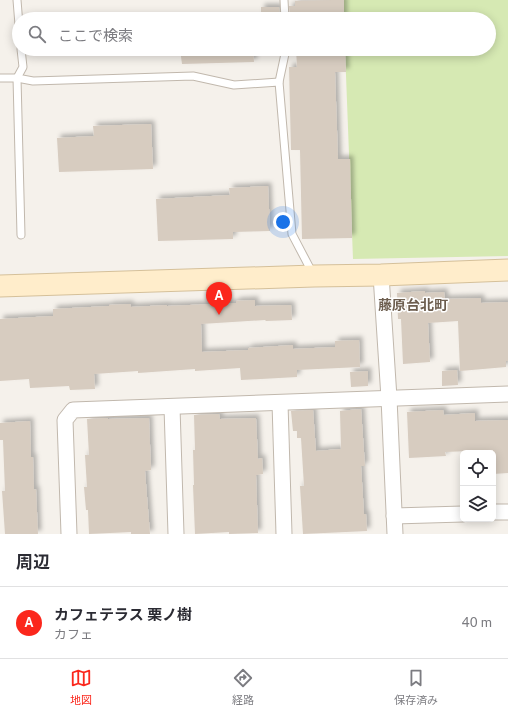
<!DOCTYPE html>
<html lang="ja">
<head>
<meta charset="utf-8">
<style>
	body { margin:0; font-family:"Public Sans","Noto Sans JP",sans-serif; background:#f7f7f7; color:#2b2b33 }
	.controls { position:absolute; right:12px; bottom:12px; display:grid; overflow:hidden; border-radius:6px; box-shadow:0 2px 10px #0003 }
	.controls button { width:36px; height:36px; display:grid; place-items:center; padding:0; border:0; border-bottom:1px solid #e1e1e2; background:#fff; color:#2b2b33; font:20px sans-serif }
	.you { position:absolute; left:283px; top:222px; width:14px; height:14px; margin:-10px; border:3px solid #fff; border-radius:50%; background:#1a73e8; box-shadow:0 0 0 6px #1a73e833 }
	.badge { display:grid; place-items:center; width:26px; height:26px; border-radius:50%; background:#fb271c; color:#fff; font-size:13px; font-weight:700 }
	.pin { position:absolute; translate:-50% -33px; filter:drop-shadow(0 1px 2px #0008) }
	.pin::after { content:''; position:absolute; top:21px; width:14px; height:12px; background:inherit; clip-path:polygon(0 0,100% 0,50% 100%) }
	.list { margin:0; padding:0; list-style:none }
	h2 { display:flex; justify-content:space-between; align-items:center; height:52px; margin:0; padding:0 16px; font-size:17px }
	h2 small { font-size:13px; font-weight:400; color:#7c7c81 }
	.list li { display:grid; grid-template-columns:26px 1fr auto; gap:12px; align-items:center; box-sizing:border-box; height:72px; padding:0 16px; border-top:1px solid #e1e1e2 }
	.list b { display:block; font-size:15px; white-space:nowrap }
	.list p { margin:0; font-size:13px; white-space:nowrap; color:#7c7c81 }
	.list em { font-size:13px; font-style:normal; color:#7c7c81 }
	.icon { flex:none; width:22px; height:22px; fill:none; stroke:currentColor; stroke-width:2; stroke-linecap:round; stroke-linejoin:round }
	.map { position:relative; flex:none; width:508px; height:534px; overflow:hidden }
	.search { position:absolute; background:#fff; box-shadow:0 2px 10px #0003; left:12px; right:12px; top:12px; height:44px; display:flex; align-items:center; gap:10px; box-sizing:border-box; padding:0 14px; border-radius:22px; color:#7c7c81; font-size:15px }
	.sheet { height:124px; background:#fff }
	nav { display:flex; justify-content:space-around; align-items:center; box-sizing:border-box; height:56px; border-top:1px solid #e1e1e2; background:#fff; font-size:11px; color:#7c7c81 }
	nav a { display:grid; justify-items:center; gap:2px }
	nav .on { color:#fb271c }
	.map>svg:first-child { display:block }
	.green { fill:#d6e9b3 }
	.building { fill:#d7ccc0; filter:url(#shadow) }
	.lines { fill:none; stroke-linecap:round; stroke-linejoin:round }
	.lane-casing { stroke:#c1b8ad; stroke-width:9 }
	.street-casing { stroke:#c1b8ad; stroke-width:17 }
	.secondary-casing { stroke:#d5c09a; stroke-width:23 }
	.lane { stroke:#fff; stroke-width:7 }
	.street { stroke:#fff; stroke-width:15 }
	.secondary { stroke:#ffedcb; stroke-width:21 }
	.labels { text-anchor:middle; stroke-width:3; stroke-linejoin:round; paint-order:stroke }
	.quarter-label { font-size:14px; font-weight:bold; fill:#6d5e4f; stroke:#fff }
</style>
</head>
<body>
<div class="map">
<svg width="508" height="534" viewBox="0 0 508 534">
	<defs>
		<filter id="shadow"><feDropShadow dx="3.5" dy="-3.5" stdDeviation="2" flood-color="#0004"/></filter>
	</defs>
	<rect width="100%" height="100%" fill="#f5f1eb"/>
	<!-- green -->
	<polygon class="green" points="343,0 508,0 508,256 353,259 345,49 489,49 489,19 343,19"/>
	<!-- building -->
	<g class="building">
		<polygon points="331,0 344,0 344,19 290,19 289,6 295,6 295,1"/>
		<polygon points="261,7 279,7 280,19 261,19"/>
		<polygon points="180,49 253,49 254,62 182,64"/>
		<polygon points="296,49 345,49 346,72 335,72 338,159 350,159 352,238 302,239 300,150 291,150 289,67 297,67"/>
		<polygon points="151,124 153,169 59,172 57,138 94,136 93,126"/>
		<polygon points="268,186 270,231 233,232 233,239 158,241 156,199 230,195 229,188"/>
		<polygon points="425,291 425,293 444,292 445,299 481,298 481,303 508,302 508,361 506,361 506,367 460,371 458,321 428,323 430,362 403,364 401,319 398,319 397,293"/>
		<polygon points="255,300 255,306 291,305 292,320 266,321 265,320 201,324 202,352 248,350 248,348 293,345 293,349 335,347 335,341 359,340 360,367 297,370 297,377 241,380 240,368 195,371 195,369 138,373 138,371 94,374 95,389 70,390 69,386 30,388 29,379 0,381 0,319 53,316 53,309 109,306 109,305 130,304 131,307 167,305 167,306 236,303 236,301"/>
		<polygon points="457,370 458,385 442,386 442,371"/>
		<polygon points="368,371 368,386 351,387 350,372"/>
		<polygon points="361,409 365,466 361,466 364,514 366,514 367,531 303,534 300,486 304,486 301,438 297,438 297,431 293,431 291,411 313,410 316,451 341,449 340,411"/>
		<polygon points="443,410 444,415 475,413 475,421 508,420 508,473 493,474 493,450 445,452 446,456 409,458 407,412"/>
		<polygon points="219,414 220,419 256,418 258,459 262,458 263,474 256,475 258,533 229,534 229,532 195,534 193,485 194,485 193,450 195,450 194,415"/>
		<polygon points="108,418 108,419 149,418 151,470 145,471 150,534 131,534 131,532 89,534 88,510 86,510 84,487 87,487 85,455 89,455 87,419"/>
		<polygon points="30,421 31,457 33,457 34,490 36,489 38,534 5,534 2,491 5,491 3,440 0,440 0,423"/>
	</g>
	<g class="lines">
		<!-- lane casing -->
		<g class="lane-casing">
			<g id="lane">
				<polyline points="17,0 19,25"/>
				<polyline points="284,0 285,19"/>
				<polyline points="0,78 17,78 33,81 193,76 234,85 279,82 292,234 313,274"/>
				<polyline points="279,82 286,49"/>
				<polyline points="21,235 17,78 23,67 21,49"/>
			</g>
		</g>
		<!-- street casing -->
		<g class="street-casing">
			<g id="street">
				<polyline points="381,275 389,398 395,534"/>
				<polyline points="280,403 284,534"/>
				<polyline points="172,407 176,534"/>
				<polyline points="493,512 508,512"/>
				<polyline points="394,516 463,514"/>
				<polyline points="69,534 65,420 73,410 508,394"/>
			</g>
		</g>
		<!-- secondary casing -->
		<g class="secondary-casing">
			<polyline id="secondary" points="0,286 314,276 381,275 508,270"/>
		</g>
		<!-- lane -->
		<use href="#lane" class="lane"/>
		<!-- street -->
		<use href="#street" class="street"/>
		<!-- secondary -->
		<use href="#secondary" class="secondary"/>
	</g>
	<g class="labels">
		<!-- quarter labels -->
		<g class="quarter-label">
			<text x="413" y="310">藤原台北町</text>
		</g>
	</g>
</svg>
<div class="controls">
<button><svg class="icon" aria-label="locate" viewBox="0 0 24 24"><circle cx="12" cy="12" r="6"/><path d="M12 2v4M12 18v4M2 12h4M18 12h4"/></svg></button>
<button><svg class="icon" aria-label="layers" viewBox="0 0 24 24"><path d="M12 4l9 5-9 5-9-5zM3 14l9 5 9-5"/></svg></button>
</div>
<div class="you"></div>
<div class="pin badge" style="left:219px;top:315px">A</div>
<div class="search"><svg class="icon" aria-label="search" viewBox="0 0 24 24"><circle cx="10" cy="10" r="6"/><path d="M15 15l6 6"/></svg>ここで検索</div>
</div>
<section class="sheet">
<h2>周辺<small></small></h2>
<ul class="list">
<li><span class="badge">A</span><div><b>カフェテラス 栗ノ樹</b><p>カフェ</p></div><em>40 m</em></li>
</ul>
</section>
<nav>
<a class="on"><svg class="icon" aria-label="map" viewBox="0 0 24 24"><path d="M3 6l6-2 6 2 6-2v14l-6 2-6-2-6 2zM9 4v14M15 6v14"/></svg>地図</a>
<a><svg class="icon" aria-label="directions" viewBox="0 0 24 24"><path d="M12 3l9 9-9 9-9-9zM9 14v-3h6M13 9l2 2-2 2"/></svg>経路</a>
<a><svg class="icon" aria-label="saved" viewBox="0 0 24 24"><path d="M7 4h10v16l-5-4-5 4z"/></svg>保存済み</a>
</nav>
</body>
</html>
